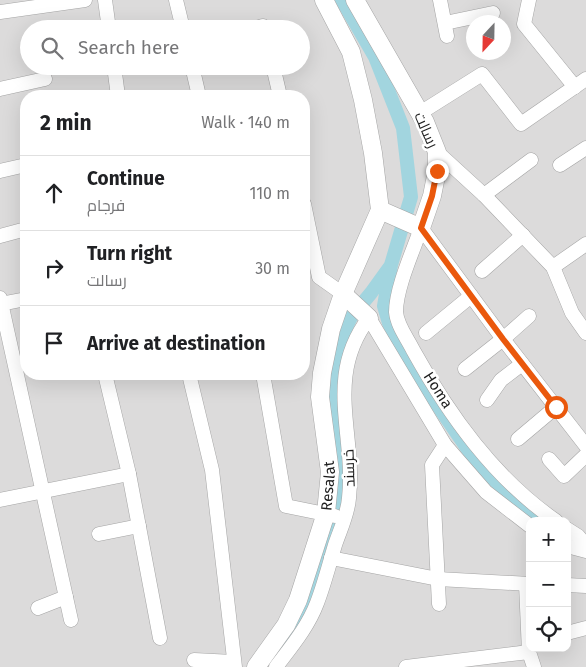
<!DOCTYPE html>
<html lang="en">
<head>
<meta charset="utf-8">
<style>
	body { margin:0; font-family:"Fira Sans",Cairo,sans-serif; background:#f2f2f2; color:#202124 }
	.controls { position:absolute; right:15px; bottom:15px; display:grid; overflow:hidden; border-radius:10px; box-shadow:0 5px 20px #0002 }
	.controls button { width:45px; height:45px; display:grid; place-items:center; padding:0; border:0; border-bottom:1px solid #e0e0e0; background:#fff; color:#202124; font:25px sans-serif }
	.compass { position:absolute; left:466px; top:15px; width:45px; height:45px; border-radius:50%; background:#fff; box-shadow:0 5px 20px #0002; rotate:202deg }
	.stop { position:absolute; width:15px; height:15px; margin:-11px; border:4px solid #ea580c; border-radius:50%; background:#fff }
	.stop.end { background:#ea580c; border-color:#fff; box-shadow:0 1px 5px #0008 }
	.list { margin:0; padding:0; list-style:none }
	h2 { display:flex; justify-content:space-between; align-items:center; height:65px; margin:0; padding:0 20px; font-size:21px }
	h2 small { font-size:16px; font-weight:400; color:#757577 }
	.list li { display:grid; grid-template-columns:32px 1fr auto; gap:15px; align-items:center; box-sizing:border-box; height:75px; padding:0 20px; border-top:1px solid #e0e0e0 }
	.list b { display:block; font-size:19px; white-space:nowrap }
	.list p { margin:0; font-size:16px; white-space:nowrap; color:#757577 }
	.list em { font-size:16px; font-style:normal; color:#757577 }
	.icon { flex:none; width:28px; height:28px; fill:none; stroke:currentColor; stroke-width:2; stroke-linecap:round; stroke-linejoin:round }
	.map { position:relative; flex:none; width:586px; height:667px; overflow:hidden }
	.search { position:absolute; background:#fff; box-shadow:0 5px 20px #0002; left:20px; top:20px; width:290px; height:55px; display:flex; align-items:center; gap:12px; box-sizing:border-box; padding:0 18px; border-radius:28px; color:#757577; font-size:19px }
	.panel { position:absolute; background:#fff; box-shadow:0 5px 20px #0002; left:20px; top:90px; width:290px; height:290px; border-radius:20px }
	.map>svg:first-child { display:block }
	.residential { fill:#dcdbdb; fill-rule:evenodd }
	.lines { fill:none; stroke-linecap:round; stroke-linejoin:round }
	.canal { stroke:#a2d5df; stroke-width:14 }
	.minor-casing { stroke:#a5a5a5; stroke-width:15 }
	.tertiary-casing { stroke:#a5a5a5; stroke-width:19 }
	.minor { stroke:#fff; stroke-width:14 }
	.tertiary { stroke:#fff; stroke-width:18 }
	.route { stroke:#ea580c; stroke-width:6 }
	.labels { text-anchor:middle; stroke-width:5; stroke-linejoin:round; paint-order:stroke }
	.street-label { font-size:15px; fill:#1e1e1e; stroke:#fff }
</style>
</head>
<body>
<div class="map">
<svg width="586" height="667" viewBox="0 0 586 667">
	<rect width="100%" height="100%" fill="#efebe4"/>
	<!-- residential -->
	<path class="residential" d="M0,0H586V667H0ZM474,22H504V52H474ZM29,29H301V66H29ZM26,96H304V374H26ZM530,521H567V648H530Z"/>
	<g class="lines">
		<!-- canal -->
		<g class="canal">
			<polyline points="342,0 375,57 403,128 411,197 391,265 384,306 389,323 410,365 480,467 540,521"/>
			<polyline points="277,651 291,634 310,600 339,509 341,490 340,466 334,394 337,362 342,336 351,317 371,293 389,268"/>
		</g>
		<!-- minor casing -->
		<g class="minor-casing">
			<g id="minor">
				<polyline points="105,0 109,29"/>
				<polyline points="176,0 183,29"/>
				<polyline points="440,0 447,36"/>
				<polyline points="529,0 524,24 575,87"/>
				<polyline points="0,12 85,0"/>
				<polyline points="445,23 493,13"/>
				<polyline points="253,29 263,26 264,29"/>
				<polyline points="114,66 118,96"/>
				<polyline points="192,66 199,96"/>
				<polyline points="273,66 280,96"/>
				<polyline points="0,89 45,79"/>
				<polyline points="420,113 482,74 521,124 586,79"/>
				<polyline points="437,152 484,195 553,267 572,313 586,333"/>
				<polyline points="560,165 586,148"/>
				<polyline points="0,171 26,165"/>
				<polyline points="484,195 531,160"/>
				<polyline points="304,204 319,277 343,294"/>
				<path d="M421,228C413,251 396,288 396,312C397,325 407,338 413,350C449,415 494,478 556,521"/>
				<polyline points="421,228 503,339 586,446"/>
				<polyline points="0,236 26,229"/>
				<polyline points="553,267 586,244"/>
				<polyline points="482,271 523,235"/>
				<polyline points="0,298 71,620"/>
				<polyline points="1,304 26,299"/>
				<polyline points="426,333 471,296"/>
				<polyline points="465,369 503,339 529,316"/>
				<polyline points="105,374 129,474 160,638"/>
				<polyline points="189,374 212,470 235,667"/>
				<polyline points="263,374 286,506 335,516"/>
				<polyline points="487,400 501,380 522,364"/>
				<polyline points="518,439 556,407"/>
				<polyline points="549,459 564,476 586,455"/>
				<polyline points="0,500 129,474"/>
				<polyline points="567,529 578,536 586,545"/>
				<polyline points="99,534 139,526"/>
				<polyline points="567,546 586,551"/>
				<polyline points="331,558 438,579 530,584"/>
				<polyline points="526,584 529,652 534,667"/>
				<polyline points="567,585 586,586"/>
				<polyline points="439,604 432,465 445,445"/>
				<polyline points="38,608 66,597"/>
				<polyline points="567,633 586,628"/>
				<polyline points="194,660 233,662"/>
				<path d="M276,667C291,647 308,627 317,603C324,585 329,565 335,545C340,530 348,514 349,498C356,434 324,377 369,318L445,445L486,492L530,526"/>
				<polyline points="406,667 529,652"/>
			</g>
		</g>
		<!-- tertiary casing -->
		<g class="tertiary-casing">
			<g id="tertiary">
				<polyline points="355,0 425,122 437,152 437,171 432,196 421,228 380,210"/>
				<polyline points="343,294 369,318"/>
				<path id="s1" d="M256,667L286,625L298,600L326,513L330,472L320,397L322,373L331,329L343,294L380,210L373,153L363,100L351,52L324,0"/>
			</g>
		</g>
		<!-- minor -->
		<use href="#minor" class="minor"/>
		<!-- tertiary -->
		<use href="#tertiary" class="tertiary"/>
	</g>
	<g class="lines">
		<!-- route -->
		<polyline class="route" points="437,171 432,196 421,228 503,339 556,407"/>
	</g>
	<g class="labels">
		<!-- street labels -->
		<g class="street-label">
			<text transform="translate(426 130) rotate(66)" y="5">رسالت</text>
			<text transform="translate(438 390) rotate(57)" y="5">Homa</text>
			<text transform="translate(349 468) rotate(-92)" y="5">خرسند</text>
			<text dy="5" stroke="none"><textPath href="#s1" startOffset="198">Resalat</textPath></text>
		</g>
	</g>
</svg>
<div class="controls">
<button>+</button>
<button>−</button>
<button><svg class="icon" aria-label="locate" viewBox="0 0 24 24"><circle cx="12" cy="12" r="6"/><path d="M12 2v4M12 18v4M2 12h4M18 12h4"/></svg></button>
</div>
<svg class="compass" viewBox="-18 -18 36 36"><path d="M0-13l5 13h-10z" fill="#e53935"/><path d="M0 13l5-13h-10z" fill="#757577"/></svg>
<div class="stop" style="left:556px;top:407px"></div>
<div class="stop end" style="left:437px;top:171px"></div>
<div class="search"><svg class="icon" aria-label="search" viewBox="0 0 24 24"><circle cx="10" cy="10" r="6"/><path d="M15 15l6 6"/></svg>Search here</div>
<section class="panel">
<h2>2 min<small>Walk · 140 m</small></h2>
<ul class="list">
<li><svg class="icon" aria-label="ahead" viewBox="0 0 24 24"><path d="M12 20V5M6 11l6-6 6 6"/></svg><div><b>Continue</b><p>فرجام</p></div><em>110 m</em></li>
<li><svg class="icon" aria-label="right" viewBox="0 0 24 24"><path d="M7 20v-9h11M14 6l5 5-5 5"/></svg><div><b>Turn right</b><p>رسالت</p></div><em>30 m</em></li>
<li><svg class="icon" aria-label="arrive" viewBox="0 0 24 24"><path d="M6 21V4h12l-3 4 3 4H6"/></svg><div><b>Arrive at destination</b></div></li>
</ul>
</section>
</div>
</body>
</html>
